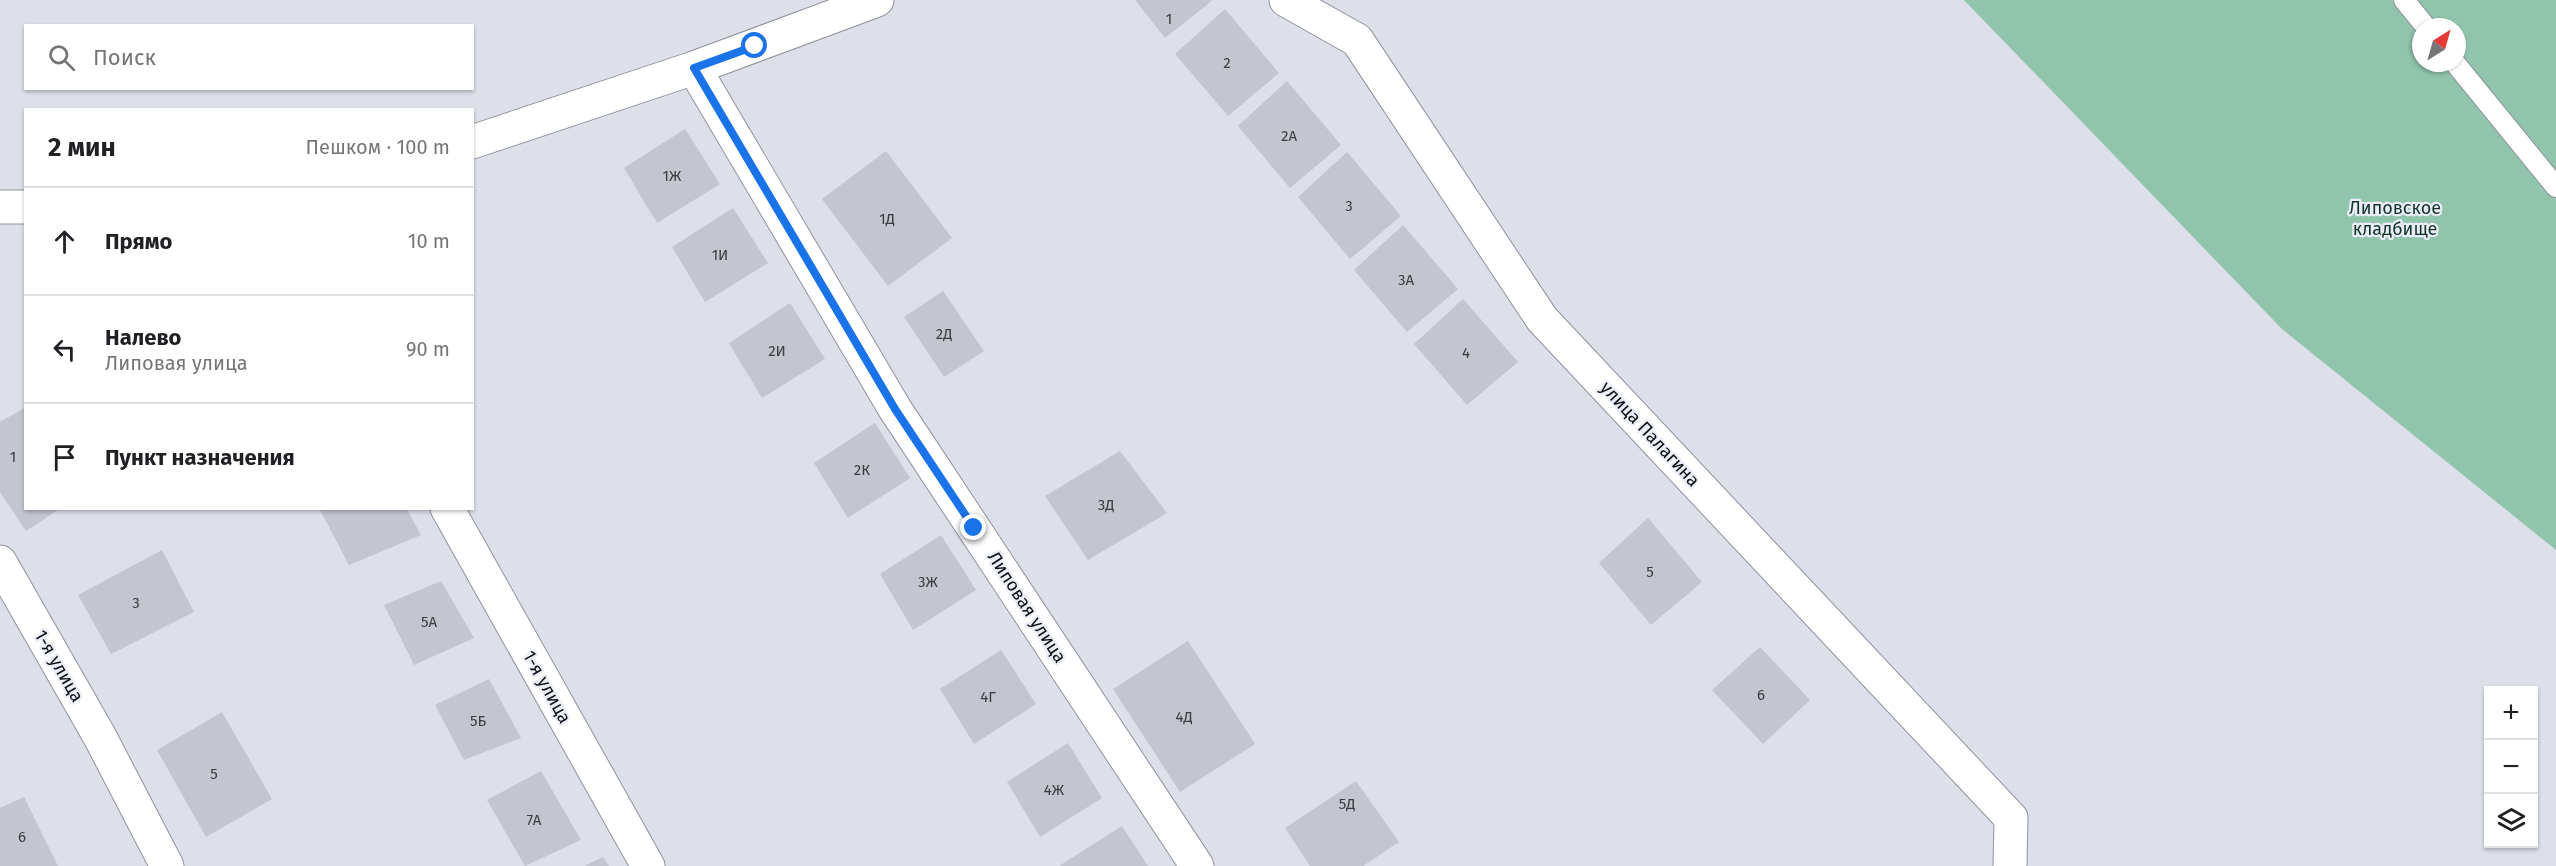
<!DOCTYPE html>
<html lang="ru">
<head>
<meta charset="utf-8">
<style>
	body { margin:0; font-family:"Fira Sans",sans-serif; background:#f6f6f6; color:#202124 }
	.controls { position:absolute; right:18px; bottom:18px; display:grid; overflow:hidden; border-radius:0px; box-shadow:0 2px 4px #0004 }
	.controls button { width:54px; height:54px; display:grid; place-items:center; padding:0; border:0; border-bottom:2px solid #e0e0e0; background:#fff; color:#202124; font:30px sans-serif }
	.compass { position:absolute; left:2412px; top:18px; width:54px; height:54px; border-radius:50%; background:#fff; box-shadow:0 2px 4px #0004; rotate:37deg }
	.stop { position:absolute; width:18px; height:18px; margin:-14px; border:4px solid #1a73e8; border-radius:50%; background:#fff }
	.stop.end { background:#1a73e8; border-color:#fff; box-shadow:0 2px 6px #0008 }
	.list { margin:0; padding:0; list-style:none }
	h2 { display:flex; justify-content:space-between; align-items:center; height:78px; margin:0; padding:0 24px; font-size:26px }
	h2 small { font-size:20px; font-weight:400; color:#757577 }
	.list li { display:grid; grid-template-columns:39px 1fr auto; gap:18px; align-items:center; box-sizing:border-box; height:108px; padding:0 24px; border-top:2px solid #e0e0e0 }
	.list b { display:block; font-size:22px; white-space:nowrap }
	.list p { margin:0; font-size:20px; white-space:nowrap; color:#757577 }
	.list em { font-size:20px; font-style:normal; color:#757577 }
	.icon { flex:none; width:33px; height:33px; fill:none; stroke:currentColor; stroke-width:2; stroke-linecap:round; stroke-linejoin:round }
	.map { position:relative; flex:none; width:2556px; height:866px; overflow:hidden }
	.search { position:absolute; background:#fff; box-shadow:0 2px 4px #0004; left:24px; top:24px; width:450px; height:66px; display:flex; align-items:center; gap:15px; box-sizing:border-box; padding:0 21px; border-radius:0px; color:#757577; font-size:22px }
	.panel { position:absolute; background:#fff; box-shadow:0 2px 4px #0004; left:24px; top:108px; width:450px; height:402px; border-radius:0px }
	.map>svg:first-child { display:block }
	.green { fill:#90c4ac; fill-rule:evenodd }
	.building { fill:#c3c5cf }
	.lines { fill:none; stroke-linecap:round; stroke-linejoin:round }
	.lane-casing { stroke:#91929c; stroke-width:22 }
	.street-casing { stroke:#91929c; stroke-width:35 }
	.secondary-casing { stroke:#91929c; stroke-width:35 }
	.lane { stroke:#fff; stroke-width:20 }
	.street { stroke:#fff; stroke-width:33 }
	.secondary { stroke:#fff; stroke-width:33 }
	.route { stroke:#1a73e8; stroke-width:8 }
	.labels { text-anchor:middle; stroke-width:4.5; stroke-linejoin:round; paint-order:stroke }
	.number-label { font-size:15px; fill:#3b3c41 }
	.park-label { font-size:18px; fill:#133528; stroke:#ebedf7 }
	.street-label { font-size:18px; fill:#0e0f12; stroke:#ebedf7 }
</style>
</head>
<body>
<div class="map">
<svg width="2556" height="866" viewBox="0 0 2556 866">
	<rect width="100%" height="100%" fill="#dddfe9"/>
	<!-- green -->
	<path class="green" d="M1964,0H2556V550L2282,329ZM2421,27H2457V63H2421Z"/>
	<!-- building -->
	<g class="building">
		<polygon points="1135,0 1213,0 1165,38"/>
		<polygon points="1225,9 1279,73 1228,116 1175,54"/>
		<polygon points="1287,81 1341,145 1290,188 1238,126"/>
		<polygon points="685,129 720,184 657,223 624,168"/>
		<polygon points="886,151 952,238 888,286 822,199"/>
		<polygon points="1347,152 1401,216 1350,259 1298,197"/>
		<polygon points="733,208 768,263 705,302 672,247"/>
		<polygon points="1403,225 1458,289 1407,332 1354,270"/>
		<polygon points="943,291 984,351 944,377 904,317"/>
		<polygon points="1463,299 1518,362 1467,405 1414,344"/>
		<polygon points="790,303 825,359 762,398 729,343"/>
		<polygon points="26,407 26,508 61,508 26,531 0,492 0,422"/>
		<polygon points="875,423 910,478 848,518 814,463"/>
		<polygon points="1120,451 1167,513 1088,560 1045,496"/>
		<polygon points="319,508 406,508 421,535 349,565"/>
		<polygon points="1648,518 1702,582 1651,625 1599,563"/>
		<polygon points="941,535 976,590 913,630 880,574"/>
		<polygon points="162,550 194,612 111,654 78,595"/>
		<polygon points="441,581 474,638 414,665 384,605"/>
		<polygon points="1188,641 1255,744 1180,792 1113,689"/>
		<polygon points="1760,647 1810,700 1763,744 1712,690"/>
		<polygon points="1001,650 1036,704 974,744 940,689"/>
		<polygon points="489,679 521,738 464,760 435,705"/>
		<polygon points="222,712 272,799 206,837 157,750"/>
		<polygon points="1068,743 1102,798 1040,837 1007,782"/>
		<polygon points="541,771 581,840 525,866 487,800"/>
		<polygon points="1356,781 1399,842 1363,866 1310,866 1285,828"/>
		<polygon points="24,797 58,866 0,866 0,808"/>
		<polygon points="1122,826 1148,866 1059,866"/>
		<polygon points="603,857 609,866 584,866"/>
	</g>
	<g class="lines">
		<!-- lane casing -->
		<g class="lane-casing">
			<g id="lane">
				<polyline points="2404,0 2426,27"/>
				<polyline points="2455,63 2556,187"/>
			</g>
		</g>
		<!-- street casing -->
		<g class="street-casing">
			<g id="street">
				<polyline points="1286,0 1357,40 1542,319 2011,818 2010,866"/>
				<polyline points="694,68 895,409 1197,866"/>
				<polyline points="447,508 648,866"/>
				<polyline points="0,562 100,737 167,866"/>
			</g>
		</g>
		<!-- secondary casing -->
		<g class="secondary-casing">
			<g id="secondary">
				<polyline points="472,142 694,68 877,0"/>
				<polyline points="0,207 26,207"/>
			</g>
		</g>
		<!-- lane -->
		<use href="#lane" class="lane"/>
		<!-- street -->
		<use href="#street" class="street"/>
		<!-- secondary -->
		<use href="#secondary" class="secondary"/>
	</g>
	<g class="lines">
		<!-- route -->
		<polyline class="route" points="755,46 694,68 895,409 974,528"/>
	</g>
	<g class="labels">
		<!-- number labels -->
		<g class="number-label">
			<text x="1169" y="24">1</text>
			<text x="1227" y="68">2</text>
			<text x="1289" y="141">2А</text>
			<text x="672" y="181">1Ж</text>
			<text x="1349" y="211">3</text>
			<text x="887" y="224">1Д</text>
			<text x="720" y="260">1И</text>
			<text x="1406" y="285">3А</text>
			<text x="944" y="339">2Д</text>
			<text x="777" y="356">2И</text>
			<text x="1466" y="358">4</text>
			<text x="13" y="462">1</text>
			<text x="862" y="475">2К</text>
			<text x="1106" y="510">3Д</text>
			<text x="1650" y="577">5</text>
			<text x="928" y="587">3Ж</text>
			<text x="136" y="608">3</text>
			<text x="429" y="627">5А</text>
			<text x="1761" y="700">6</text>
			<text x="988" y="702">4Г</text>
			<text x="1184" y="722">4Д</text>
			<text x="478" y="726">5Б</text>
			<text x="214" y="779">5</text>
			<text x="1054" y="795">4Ж</text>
			<text x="1347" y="809">5Д</text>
			<text x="534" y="825">7А</text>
			<text x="22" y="842">6</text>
		</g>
		<!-- park labels -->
		<g class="park-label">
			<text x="2395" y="214">Липовское<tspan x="2395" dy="21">кладбище</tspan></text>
		</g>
		<!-- street labels -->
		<g class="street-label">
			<text transform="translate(1650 434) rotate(47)" y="6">улица Палагина</text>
			<text transform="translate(1027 607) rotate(57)" y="6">Липовая улица</text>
			<text transform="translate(59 666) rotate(60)" y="6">1-я улица</text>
			<text transform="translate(547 687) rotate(61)" y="6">1-я улица</text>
		</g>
	</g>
</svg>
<div class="controls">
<button>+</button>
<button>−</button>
<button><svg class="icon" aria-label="layers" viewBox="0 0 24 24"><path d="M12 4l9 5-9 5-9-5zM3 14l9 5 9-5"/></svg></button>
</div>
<svg class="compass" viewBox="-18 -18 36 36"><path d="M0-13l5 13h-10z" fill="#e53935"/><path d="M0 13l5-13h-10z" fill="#757577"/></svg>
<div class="stop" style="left:755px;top:46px"></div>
<div class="stop end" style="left:974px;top:528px"></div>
<div class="search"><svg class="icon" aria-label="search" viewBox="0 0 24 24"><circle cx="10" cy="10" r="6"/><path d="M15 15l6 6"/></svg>Поиск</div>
<section class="panel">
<h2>2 мин<small>Пешком · 100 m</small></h2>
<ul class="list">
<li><svg class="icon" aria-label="ahead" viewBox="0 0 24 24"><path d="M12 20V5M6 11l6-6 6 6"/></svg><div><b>Прямо</b></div><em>10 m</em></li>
<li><svg class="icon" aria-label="left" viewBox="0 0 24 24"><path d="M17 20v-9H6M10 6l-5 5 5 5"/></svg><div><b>Налево</b><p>Липовая улица</p></div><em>90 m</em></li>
<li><svg class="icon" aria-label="arrive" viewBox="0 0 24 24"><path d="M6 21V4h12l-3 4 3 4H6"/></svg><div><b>Пункт назначения</b></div></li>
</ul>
</section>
</div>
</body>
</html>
